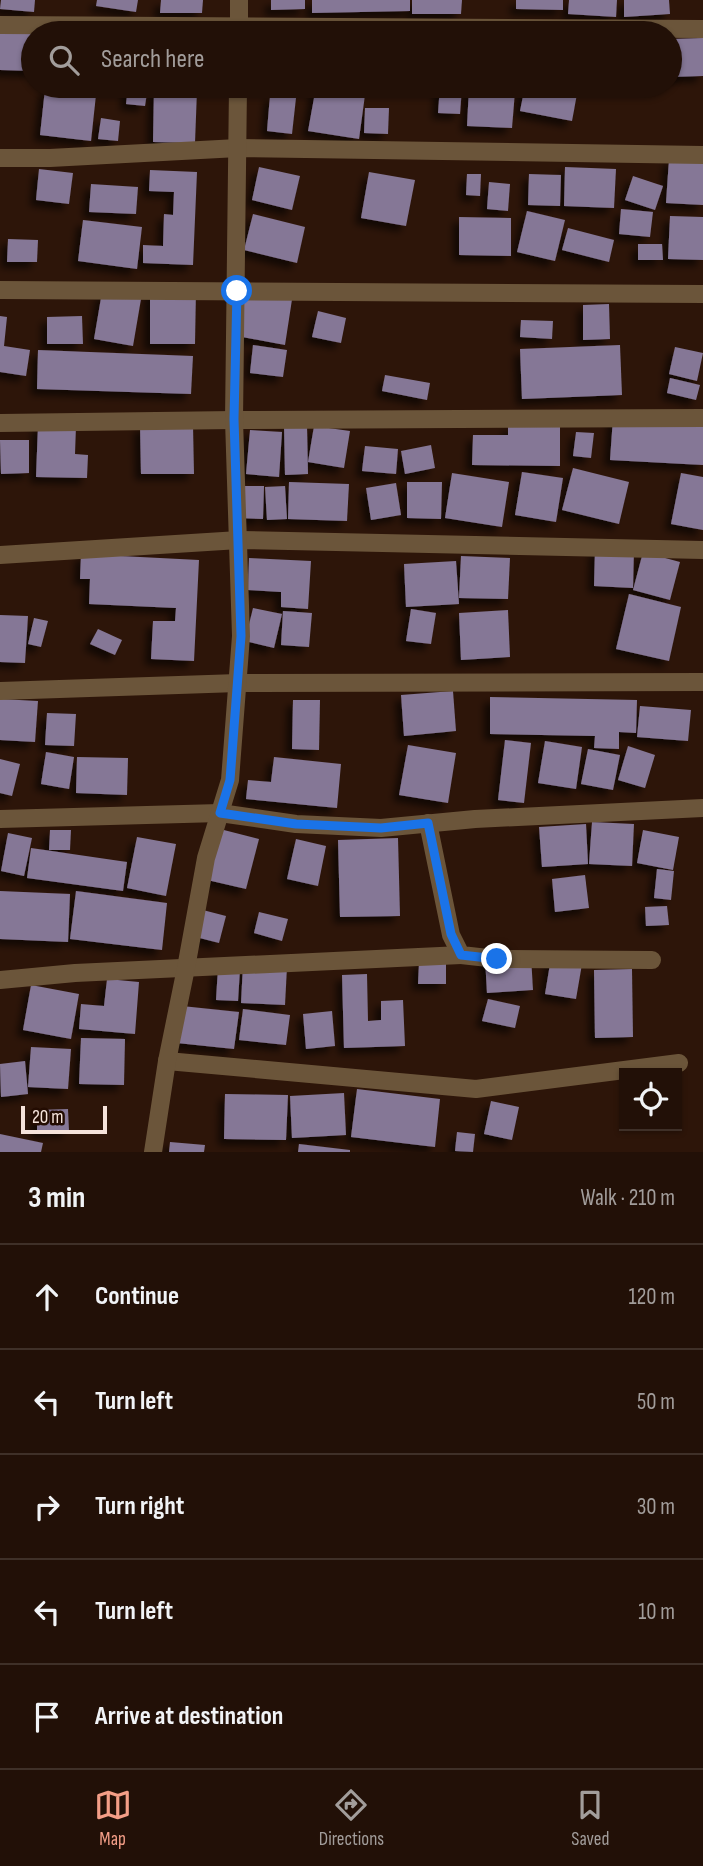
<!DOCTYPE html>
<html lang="en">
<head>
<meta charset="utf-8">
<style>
	body { margin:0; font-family:"Sofia Sans Condensed",sans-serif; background:#2a1911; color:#f1f3f6 }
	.controls { position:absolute; right:21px; bottom:21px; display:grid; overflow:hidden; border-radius:0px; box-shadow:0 2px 5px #0004 }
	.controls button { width:63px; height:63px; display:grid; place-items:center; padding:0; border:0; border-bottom:2px solid #3f3028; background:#221007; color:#f1f3f6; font:35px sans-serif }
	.scale { position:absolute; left:21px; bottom:18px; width:86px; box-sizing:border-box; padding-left:7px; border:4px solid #f5e3db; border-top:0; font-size:19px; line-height:24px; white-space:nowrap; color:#f5e3db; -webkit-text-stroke:5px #230c02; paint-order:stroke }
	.stop { position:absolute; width:21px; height:21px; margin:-16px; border:5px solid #1a73e8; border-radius:50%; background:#fff }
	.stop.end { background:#1a73e8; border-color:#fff; box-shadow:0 2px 7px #0008 }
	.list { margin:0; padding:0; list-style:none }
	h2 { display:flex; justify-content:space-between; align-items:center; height:91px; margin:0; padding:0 28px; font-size:30px }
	h2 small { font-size:23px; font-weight:400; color:#a29d9b }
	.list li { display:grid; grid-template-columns:46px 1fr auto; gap:21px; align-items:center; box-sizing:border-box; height:105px; padding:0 28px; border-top:2px solid #3f3028 }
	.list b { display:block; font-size:26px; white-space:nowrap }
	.list em { font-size:23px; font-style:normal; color:#a29d9b }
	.icon { flex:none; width:38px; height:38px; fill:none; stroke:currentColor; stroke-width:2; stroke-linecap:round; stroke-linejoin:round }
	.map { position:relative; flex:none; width:703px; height:1152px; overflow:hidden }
	.search { position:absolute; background:#221007; box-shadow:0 2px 5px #0004; left:21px; right:21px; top:21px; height:77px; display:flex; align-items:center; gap:18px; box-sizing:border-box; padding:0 24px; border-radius:38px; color:#a29d9b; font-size:26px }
	.sheet { height:616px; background:#221007 }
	nav { display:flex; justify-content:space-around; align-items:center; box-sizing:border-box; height:98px; border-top:2px solid #3f3028; background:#221007; font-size:19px; color:#a29d9b }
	nav a { display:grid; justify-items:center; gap:4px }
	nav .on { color:#f49e87 }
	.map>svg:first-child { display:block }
	.building { fill:#857796; filter:url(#shadow) }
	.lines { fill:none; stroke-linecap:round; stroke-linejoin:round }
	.street { stroke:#6b553a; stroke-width:18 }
	.route { stroke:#1a73e8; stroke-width:9 }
</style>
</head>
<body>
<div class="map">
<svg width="703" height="1152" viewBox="0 0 703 1152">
	<defs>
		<filter id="shadow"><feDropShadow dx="-6" dy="6" stdDeviation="3.5" flood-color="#0009"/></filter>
	</defs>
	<rect width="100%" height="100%" fill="#2d1509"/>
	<!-- building -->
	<g class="building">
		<polygon points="1,0 35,0 34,12 0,9"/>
		<polygon points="97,0 138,0 136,12 96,6"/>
		<polygon points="161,0 203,0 202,13 160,13"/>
		<polygon points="271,0 305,0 305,9 271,10"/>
		<polygon points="312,0 410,0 410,11 312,13"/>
		<polygon points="412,0 462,0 461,14 412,14"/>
		<polygon points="516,0 563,0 563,10 516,9"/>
		<polygon points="569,0 617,0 616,17 568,14"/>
		<polygon points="624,0 669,0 670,14 624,17"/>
		<polygon points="0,26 33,33 33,71 0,70"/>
		<polygon points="703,38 703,76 670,77 670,39"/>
		<polygon points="128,86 148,86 145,106 126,104"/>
		<polygon points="440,86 462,87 460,114 438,113"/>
		<polygon points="525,86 536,86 577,94 572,121 520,111"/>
		<polygon points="316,87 365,95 359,139 308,131"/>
		<polygon points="154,88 197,90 195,143 153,142"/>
		<polygon points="469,88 515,91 512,128 467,126"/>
		<polygon points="45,89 96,95 91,141 40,135"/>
		<polygon points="270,95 296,98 292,134 267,131"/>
		<polygon points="365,108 389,108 388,134 364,133"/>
		<polygon points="101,118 120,121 118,141 98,139"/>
		<polygon points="669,159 703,161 703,205 666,203"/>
		<polygon points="259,167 300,176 292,210 252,200"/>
		<polygon points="565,167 616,169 614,208 564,206"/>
		<polygon points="39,169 73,173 69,204 36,200"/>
		<polygon points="150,170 197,172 193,265 143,263 143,245 163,246 164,214 173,215 174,192 149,191"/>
		<polygon points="369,172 415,180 406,226 361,218"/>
		<polygon points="467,174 481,174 480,196 466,195"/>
		<polygon points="529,174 561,175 560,206 528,205"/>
		<polygon points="633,176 663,186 655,210 625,200"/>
		<polygon points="489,182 510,184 508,211 487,209"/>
		<polygon points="91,184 138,187 136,214 89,212"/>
		<polygon points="621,209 653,212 650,237 619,234"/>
		<polygon points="527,211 565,220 555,261 517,252"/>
		<polygon points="253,214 305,227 297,263 244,250"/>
		<polygon points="670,216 703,217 703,260 668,259"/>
		<polygon points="459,217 511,218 511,256 459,255"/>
		<polygon points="83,220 142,227 137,269 78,261"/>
		<polygon points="568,228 614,240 609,262 562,250"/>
		<polygon points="8,239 38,240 37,262 7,262"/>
		<polygon points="638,244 662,244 663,260 638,260"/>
		<polygon points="246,285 293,293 285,345 237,336"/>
		<polygon points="150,290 196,290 195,344 150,344"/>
		<polygon points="102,292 141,299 133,346 94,339"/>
		<polygon points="609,304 610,339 583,340 583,305"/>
		<polygon points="318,311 346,318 341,343 312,337"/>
		<polygon points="0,316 7,317 4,346 30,350 26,376 0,372"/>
		<polygon points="82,316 83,344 47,344 47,317"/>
		<polygon points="521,320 553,321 552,339 520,337"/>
		<polygon points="253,345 287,350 283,377 250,373"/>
		<polygon points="620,345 622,395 522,399 520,349"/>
		<polygon points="675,347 703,353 697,381 669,374"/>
		<polygon points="38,350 193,356 191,394 37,389"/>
		<polygon points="385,375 430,383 427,400 382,391"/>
		<polygon points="670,378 700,385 696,400 667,393"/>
		<polygon points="613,418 703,424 703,465 610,460"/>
		<polygon points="38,425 76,426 75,454 88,455 87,478 36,477"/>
		<polygon points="193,425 194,474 141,474 140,426"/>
		<polygon points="284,426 307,426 308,474 285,475"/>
		<polygon points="314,426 350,431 344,468 308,462"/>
		<polygon points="508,426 560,426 560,466 472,465 473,435 508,435"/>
		<polygon points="250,430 282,432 279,477 246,474"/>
		<polygon points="576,432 594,433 591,458 573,456"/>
		<polygon points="0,440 29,440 29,473 1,474"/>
		<polygon points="431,445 435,468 405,474 401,451"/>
		<polygon points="365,446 398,449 396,474 362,471"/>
		<polygon points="573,468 629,482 619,524 562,510"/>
		<polygon points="522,472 563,478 556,522 515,515"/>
		<polygon points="452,473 509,482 502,527 445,518"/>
		<polygon points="681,473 703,477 703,530 671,524"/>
		<polygon points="289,482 349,484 347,521 288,519"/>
		<polygon points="407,482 442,482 441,519 407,518"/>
		<polygon points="396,483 401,515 371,520 366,488"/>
		<polygon points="240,486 264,486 263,519 238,518"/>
		<polygon points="285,486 287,519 267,520 265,487"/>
		<polygon points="595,549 634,550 633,588 594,586"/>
		<polygon points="643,552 680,562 670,600 633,590"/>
		<polygon points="81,554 199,560 194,661 151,659 153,621 175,621 176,608 89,604 90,579 80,579"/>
		<polygon points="461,556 510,558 508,599 459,598"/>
		<polygon points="249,558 311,561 308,609 281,607 281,592 248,590"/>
		<polygon points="456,561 459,604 406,607 404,564"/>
		<polygon points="629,594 681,607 669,661 616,649"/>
		<polygon points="253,608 282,614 274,648 245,641"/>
		<polygon points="411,609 436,613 431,644 406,641"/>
		<polygon points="508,610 510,657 461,660 459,613"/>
		<polygon points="283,611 312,613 309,647 281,645"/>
		<polygon points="0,615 28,616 25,663 0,662"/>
		<polygon points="34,618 48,621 41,647 28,644"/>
		<polygon points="98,629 122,640 115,655 90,644"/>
		<polygon points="453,691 456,731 404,736 401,695"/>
		<polygon points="490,697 637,700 636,733 619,732 619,749 594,748 595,736 490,734"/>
		<polygon points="0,699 38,701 35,742 0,740"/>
		<polygon points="293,700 320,700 319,750 292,749"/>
		<polygon points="640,706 691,710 688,741 637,737"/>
		<polygon points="47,713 76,714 74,746 45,745"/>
		<polygon points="505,740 531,743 524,803 498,800"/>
		<polygon points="545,741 582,747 576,789 538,783"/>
		<polygon points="408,745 456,753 448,803 399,795"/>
		<polygon points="628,746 655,755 645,788 618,780"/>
		<polygon points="588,749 620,755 613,790 581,784"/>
		<polygon points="46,752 74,757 69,789 41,784"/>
		<polygon points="77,757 128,758 127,795 76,793"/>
		<polygon points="274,757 341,764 337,808 246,799 248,780 271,782"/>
		<polygon points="0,759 20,764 12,796 0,793"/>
		<polygon points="592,822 634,824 632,866 589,864"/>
		<polygon points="586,824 588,864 542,867 539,827"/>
		<polygon points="216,828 259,839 246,889 203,879"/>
		<polygon points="50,830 71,830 70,850 49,850"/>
		<polygon points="643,830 679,837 673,870 637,863"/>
		<polygon points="8,833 32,838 24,876 1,871"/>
		<polygon points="137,837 176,844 166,896 127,888"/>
		<polygon points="398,838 400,916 340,917 338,840"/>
		<polygon points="296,839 326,846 318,886 287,879"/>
		<polygon points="31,848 127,862 123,891 27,878"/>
		<polygon points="657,869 674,871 671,900 654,898"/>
		<polygon points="585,875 589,908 555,912 552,879"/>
		<polygon points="0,891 70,894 68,942 0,939"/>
		<polygon points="76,891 167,903 162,950 70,939"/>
		<polygon points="667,906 669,925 646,926 645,907"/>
		<polygon points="199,909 226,916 219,943 192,936"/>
		<polygon points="259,912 288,919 282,941 254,933"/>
		<polygon points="531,956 533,990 487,993 485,958"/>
		<polygon points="551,958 582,964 576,999 545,994"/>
		<polygon points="419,962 446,962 446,984 418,984"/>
		<polygon points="243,965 287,967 285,1005 241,1003"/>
		<polygon points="218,968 240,969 238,1001 216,1000"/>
		<polygon points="632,969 633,1037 595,1038 594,970"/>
		<polygon points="367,974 368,1021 381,1020 381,1001 403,1000 405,1046 344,1048 342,975"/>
		<polygon points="107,979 139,982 135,1034 79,1029 81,1004 104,1006"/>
		<polygon points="31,985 79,994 71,1039 23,1030"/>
		<polygon points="488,999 520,1006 515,1028 482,1021"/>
		<polygon points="182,1006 239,1012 234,1049 177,1043"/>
		<polygon points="243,1009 290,1015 286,1045 239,1040"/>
		<polygon points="332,1011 335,1046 306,1049 303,1014"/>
		<polygon points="81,1038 125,1039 124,1085 79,1084"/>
		<polygon points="31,1047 71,1049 68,1089 28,1087"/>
		<polygon points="25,1061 28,1094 1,1097 0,1064"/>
		<polygon points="357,1089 440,1099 435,1147 351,1137"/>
		<polygon points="344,1093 346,1135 292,1138 290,1096"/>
		<polygon points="225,1094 288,1095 286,1140 224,1139"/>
		<polygon points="491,1101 519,1107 512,1140 484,1134"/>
		<polygon points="68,1109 69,1131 37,1132 37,1110"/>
		<polygon points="457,1132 475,1134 473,1152 455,1151"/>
		<polygon points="0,1134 43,1143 41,1152 0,1152"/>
		<polygon points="170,1142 205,1145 204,1152 169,1152"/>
		<polygon points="299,1144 350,1150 350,1152 298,1152"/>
	</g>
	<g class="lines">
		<!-- street -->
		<g class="street">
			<polyline points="0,25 703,29"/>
			<polyline points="239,33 239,0"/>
			<polyline points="0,158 50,158 238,148 703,155"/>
			<polyline points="0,290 703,294"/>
			<polyline points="0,423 234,420 703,418"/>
			<polyline points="0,555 239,540 703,550"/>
			<polyline points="0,691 238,683 703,682"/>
			<polyline points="0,819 220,813 296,824 381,828 475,819 703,808"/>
			<polyline points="428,823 451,935 461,955 497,959 652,960"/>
			<polyline points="0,980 75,973 461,955"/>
			<polyline points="167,1061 476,1089 679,1063"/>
			<polyline points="153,1152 167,1061 186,968 206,858 230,780 241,636 234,420 238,86"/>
		</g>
	</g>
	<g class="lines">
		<!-- route -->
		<polyline class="route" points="237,291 234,419 241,636 230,780 220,813 296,824 381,828 428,823 451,934 461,955 497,959"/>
	</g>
</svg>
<div class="controls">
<button><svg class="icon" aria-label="locate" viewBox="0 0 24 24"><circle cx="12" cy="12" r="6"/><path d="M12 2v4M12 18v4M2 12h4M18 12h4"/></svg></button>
</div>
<div class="scale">20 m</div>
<div class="stop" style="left:237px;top:291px"></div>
<div class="stop end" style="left:497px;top:959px"></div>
<div class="search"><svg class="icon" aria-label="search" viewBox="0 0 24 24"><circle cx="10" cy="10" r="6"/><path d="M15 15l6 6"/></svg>Search here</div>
</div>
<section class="sheet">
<h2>3 min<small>Walk · 210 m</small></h2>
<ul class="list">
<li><svg class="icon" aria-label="ahead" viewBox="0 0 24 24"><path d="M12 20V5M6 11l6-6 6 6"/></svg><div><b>Continue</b></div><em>120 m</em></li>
<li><svg class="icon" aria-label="left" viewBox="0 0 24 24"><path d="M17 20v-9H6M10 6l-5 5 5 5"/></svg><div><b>Turn left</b></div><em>50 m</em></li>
<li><svg class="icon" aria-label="right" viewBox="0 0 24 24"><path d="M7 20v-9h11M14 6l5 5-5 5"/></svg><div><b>Turn right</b></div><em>30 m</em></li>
<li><svg class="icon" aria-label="left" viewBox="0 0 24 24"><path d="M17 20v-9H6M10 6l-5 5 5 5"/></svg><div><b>Turn left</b></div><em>10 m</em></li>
<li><svg class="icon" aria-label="arrive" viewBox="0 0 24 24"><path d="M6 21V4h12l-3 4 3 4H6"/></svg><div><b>Arrive at destination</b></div></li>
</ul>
</section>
<nav>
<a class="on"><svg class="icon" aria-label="map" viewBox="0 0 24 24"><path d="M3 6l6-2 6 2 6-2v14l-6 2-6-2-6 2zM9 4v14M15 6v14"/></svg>Map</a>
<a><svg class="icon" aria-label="directions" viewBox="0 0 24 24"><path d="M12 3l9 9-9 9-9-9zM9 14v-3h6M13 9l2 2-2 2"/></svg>Directions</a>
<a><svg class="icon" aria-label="saved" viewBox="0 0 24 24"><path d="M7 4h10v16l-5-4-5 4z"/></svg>Saved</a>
</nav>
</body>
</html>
